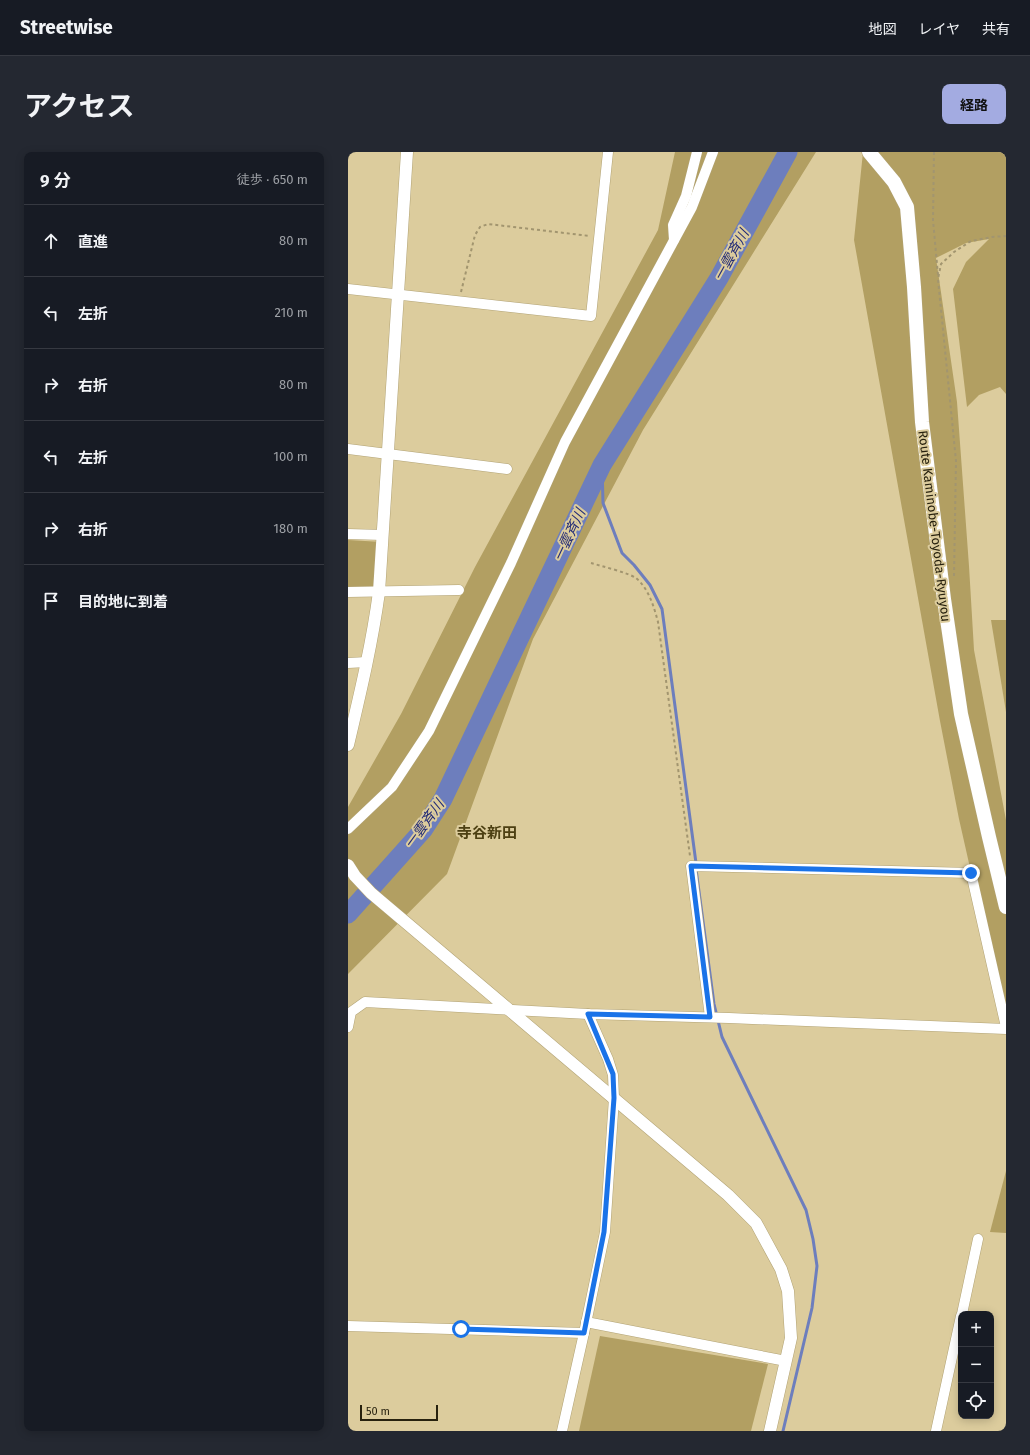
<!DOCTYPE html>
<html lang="ja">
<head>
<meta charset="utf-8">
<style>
	body { margin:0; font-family:"Fira Sans","Noto Sans JP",sans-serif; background:#242831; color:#f1f3f6 }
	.controls { position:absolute; right:12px; bottom:12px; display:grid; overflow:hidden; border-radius:8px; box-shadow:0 2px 10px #0003 }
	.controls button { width:36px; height:36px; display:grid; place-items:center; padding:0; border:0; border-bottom:1px solid #363941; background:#171b24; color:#f1f3f6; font:20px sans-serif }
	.scale { position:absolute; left:12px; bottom:10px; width:78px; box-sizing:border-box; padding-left:4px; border:2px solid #27210e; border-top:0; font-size:11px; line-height:14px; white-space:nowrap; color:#27210e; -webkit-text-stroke:3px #dccc9d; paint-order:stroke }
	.stop { position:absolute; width:12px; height:12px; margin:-9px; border:3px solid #1a73e8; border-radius:50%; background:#fff }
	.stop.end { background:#1a73e8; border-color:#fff; box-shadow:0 1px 4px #0008 }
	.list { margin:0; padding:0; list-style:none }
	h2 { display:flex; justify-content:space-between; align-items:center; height:52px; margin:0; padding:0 16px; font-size:17px }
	h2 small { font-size:13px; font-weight:400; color:#9ea1a6 }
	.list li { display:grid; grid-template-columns:26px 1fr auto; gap:12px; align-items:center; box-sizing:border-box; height:72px; padding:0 16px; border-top:1px solid #363941 }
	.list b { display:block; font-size:15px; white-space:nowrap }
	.list em { font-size:13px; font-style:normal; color:#9ea1a6 }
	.icon { flex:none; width:22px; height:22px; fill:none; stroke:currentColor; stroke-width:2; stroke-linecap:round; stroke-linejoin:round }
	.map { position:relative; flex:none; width:658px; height:1279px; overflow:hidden; border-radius:8px }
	header { display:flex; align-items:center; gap:24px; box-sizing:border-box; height:56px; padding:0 20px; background:#171b24; border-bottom:1px solid #363941 }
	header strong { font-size:19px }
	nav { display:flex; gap:22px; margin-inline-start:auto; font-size:14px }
	.intro { display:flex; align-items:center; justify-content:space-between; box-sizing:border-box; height:96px; padding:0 24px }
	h1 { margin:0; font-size:28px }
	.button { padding:10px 18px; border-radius:8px; background:#a3abe1; color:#111; font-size:14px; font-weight:700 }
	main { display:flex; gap:24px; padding:0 24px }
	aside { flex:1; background:#171b24; border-radius:8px; box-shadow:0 2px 10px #0003 }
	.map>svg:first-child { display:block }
	.green { fill:#b29f62 }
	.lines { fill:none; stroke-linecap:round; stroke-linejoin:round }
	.stream { stroke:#6d7ebd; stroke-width:3 }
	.river { stroke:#6d7ebd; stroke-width:19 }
	.minor-casing { stroke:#b2a375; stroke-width:11 }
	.tertiary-casing { stroke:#b2a375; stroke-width:13 }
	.secondary-casing { stroke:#b2a375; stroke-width:15 }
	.path { stroke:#a2956f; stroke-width:2; stroke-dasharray:3 3; stroke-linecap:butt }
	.minor { stroke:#fff; stroke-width:10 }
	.tertiary { stroke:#fff; stroke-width:12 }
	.secondary { stroke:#fff; stroke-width:14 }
	.route { stroke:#1a73e8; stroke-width:5 }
	.labels { text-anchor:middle; stroke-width:4; stroke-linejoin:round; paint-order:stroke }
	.street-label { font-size:13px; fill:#27210e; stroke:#dccc9d }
	.water-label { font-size:14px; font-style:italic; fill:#212a76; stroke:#dccc9d }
	.quarter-label { font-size:15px; font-weight:bold; fill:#4d4013; stroke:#dccc9d }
</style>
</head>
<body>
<header>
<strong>Streetwise</strong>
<nav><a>地図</a><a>レイヤ</a><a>共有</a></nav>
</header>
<div class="intro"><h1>アクセス</h1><a class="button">経路</a></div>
<main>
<aside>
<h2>9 分<small>徒歩 · 650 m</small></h2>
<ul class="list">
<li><svg class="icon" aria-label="ahead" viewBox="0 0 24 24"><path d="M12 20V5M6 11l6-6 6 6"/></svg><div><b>直進</b></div><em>80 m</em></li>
<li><svg class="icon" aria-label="left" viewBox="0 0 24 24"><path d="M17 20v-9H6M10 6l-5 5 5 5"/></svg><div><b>左折</b></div><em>210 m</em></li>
<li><svg class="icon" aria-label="right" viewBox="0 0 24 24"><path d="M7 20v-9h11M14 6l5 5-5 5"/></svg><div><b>右折</b></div><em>80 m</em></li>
<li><svg class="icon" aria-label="left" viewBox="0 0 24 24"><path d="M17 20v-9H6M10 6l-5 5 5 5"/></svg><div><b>左折</b></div><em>100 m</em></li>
<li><svg class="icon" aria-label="right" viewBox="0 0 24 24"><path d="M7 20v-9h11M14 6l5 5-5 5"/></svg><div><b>右折</b></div><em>180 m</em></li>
<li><svg class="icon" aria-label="arrive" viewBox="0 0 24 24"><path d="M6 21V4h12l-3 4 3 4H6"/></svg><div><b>目的地に到着</b></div></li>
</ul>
</aside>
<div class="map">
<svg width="658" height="1279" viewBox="0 0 658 1279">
	<rect width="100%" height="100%" fill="#dccc9d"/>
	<!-- green -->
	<g class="green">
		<polygon points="327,0 468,0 295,278 185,487 99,722 0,822 0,655 53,562 127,415 310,78"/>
		<polygon points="515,0 658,0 658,84 656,85 658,85 658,242 652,235 631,243 619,255 605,137 618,110 641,87 618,91 588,106 609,250 621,414 626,498 658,668 658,875 611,667 592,569 506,88"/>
		<polygon points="0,388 34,390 31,440 0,438"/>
		<polygon points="643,468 658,468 658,560"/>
		<polygon points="658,1019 658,1081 642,1080"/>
		<polygon points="252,1184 420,1212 403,1279 231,1279"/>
	</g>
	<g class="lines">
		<!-- stream -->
		<g class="stream">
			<polyline points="254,313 255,351 274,401 286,413 302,433 314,457 348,711"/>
			<polyline points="348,717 366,852 374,885 458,1058 465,1087 469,1114 464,1156 435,1279"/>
		</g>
		<!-- river -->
		<polyline class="river" points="0,762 75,678 95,647 254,313 371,126 440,0"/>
		<!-- minor casing -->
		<g class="minor-casing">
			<g id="minor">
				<polyline points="326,88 325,73 338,44 349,0"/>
				<polyline points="0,137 243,164 260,0"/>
				<polyline points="0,297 159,317"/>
				<polyline points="0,382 35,383"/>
				<polyline points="0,440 111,438"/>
				<polyline points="0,511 19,510"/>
				<polyline points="0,677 44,635 81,579 163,411 217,290 344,55 365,0"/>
				<polyline points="362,865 343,714 623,721 658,875"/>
				<polyline points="0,875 3,860 17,850 240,862 381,866 658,877"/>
				<polyline points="614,1162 630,1087"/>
				<polyline points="238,1170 438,1209"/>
				<polyline points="0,1174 236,1181"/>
				<polyline points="214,1279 236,1181 257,1080 266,946 265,923 260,907 240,862"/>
				<polyline points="588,1279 613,1164"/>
			</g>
		</g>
		<!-- tertiary casing -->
		<g class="tertiary-casing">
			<g id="tertiary">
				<path d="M0,593C12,542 24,492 31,440L59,0"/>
				<polyline points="0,713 7,724 23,741 380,1043 408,1071 433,1117 440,1139 443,1186 422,1279"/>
			</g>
		</g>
		<!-- secondary casing -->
		<g class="secondary-casing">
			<polyline id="secondary" points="521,0 546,30 559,55 566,135 574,270 596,447 613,562 641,685 658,755"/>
		</g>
		<!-- path -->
		<g class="path">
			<polyline points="586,0 585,68 590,123"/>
			<polyline points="113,140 127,83 132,75 140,72 242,84"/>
			<path d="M243,411C253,414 281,421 288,426C301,437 306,455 310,470L342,704"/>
			<polyline points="606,424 608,309 590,127 593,112 606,100 623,89 644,85 658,84"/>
		</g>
		<!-- minor -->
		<use href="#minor" class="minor"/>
		<!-- tertiary -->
		<use href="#tertiary" class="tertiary"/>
		<!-- secondary -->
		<use href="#secondary" class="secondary"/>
	</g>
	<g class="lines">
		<!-- route -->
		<polyline class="route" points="113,1177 236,1181 256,1080 266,946 265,922 240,862 362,865 343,714 623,721"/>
	</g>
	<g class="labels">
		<!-- street labels -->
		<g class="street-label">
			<text transform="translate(587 374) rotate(83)" y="5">Route Kaminobe-Toyoda-Ryuyou</text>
		</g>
		<!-- water labels -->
		<g class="water-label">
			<text transform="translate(383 103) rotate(-61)" y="5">一雲斉川</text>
			<text transform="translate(221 383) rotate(-65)" y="5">一雲斉川</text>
			<text transform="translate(76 672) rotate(-54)" y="5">一雲斉川</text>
		</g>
		<!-- quarter labels -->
		<g class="quarter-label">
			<text x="139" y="686">寺谷新田</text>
		</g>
	</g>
</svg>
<div class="controls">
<button>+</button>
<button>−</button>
<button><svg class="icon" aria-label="locate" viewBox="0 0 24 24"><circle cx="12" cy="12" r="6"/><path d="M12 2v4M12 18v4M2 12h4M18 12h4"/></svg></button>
</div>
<div class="scale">50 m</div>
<div class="stop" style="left:113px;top:1177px"></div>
<div class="stop end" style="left:623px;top:721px"></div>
</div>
</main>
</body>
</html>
